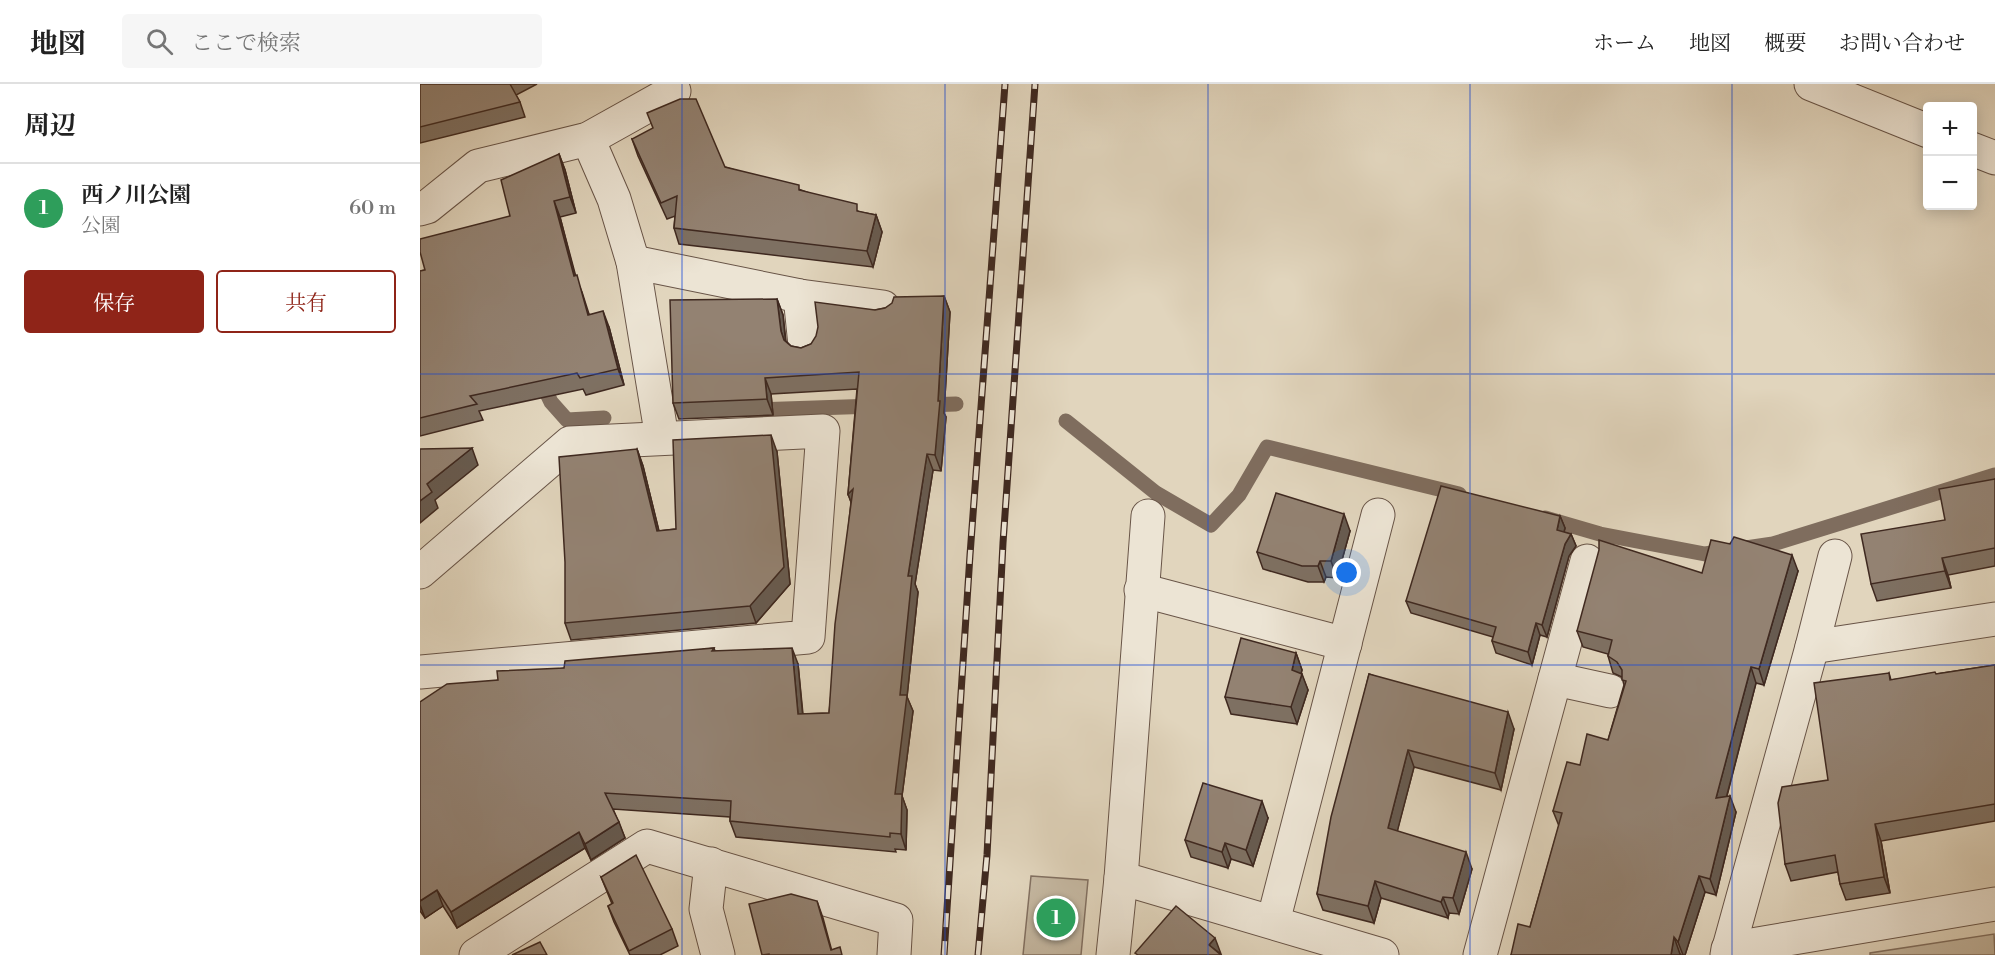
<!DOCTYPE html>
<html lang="ja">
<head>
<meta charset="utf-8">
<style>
	body { margin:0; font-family:"Libre Bodoni","Noto Serif JP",serif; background:#f6f6f6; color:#222 }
	.controls { position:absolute; right:18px; top:18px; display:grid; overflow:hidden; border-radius:6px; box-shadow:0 3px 15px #0003 }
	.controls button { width:54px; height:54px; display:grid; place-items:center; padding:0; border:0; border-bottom:2px solid #e0e0e0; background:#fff; color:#222; font:30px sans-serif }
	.you { position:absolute; left:927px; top:489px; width:21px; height:21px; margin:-15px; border:4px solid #fff; border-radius:50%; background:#1a73e8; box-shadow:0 0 0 9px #1a73e833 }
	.badge { display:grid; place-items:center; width:39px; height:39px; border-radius:50%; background:#8f2418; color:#fff; font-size:20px; font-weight:700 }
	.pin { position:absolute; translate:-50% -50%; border:3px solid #fff; box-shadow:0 2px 6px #0006 }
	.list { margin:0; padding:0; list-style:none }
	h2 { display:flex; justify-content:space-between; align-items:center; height:78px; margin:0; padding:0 24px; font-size:26px }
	h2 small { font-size:20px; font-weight:400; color:#767676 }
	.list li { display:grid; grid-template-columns:39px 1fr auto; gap:18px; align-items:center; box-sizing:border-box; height:90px; padding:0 24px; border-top:2px solid #e0e0e0 }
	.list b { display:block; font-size:22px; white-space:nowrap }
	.list p { margin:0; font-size:20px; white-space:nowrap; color:#767676 }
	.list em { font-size:20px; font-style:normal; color:#767676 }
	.actions { display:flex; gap:12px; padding:18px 24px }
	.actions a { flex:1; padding:14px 0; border:2px solid #8f2418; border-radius:6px; text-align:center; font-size:21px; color:#8f2418 }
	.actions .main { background:#8f2418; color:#fff }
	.icon { flex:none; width:33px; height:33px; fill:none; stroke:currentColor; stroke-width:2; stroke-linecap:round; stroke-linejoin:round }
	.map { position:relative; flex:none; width:1575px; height:871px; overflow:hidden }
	header { display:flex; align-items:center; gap:36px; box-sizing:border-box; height:84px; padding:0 30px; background:#fff; border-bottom:2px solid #e0e0e0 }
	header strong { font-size:28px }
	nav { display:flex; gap:33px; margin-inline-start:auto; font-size:21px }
	.search { width:420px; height:54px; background:#f6f6f6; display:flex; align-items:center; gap:15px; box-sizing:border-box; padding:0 21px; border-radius:6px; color:#767676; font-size:22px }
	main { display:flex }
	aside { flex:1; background:#fff }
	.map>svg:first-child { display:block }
	.green { fill:#c5b8a2; stroke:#827061; stroke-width:1.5 }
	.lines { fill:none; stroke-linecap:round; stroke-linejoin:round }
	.stream { stroke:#7f6d5e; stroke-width:15 }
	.minor-casing { stroke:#685447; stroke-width:35 }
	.minor { stroke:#ece4d4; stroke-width:33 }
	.rail-casing { stroke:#3f2920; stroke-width:7 }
	.rail { stroke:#ece4d4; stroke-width:4.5; stroke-dasharray:14; stroke-linecap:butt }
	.wall { fill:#7e7062; stroke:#3f2920; stroke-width:1.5 }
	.shaded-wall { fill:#675b50; stroke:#3f2920; stroke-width:1.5 }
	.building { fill:#938272; stroke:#3f2920; stroke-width:1.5 }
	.grid { fill:none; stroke:#1d4ed8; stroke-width:1.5; stroke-opacity:0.55 }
</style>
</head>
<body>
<header>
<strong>地図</strong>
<div class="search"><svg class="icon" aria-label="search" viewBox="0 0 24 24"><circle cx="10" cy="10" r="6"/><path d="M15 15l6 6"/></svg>ここで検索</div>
<nav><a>ホーム</a><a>地図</a><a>概要</a><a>お問い合わせ</a></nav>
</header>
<main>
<aside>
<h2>周辺<small></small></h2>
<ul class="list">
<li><span class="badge" style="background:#2e9e5b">1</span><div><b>西ノ川公園</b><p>公園</p></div><em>60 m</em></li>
</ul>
<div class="actions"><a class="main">保存</a><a>共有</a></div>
</aside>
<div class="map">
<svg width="1575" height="871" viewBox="0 0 1575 871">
	<rect width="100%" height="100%" fill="#e1d5bd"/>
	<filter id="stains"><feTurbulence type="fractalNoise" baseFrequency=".00333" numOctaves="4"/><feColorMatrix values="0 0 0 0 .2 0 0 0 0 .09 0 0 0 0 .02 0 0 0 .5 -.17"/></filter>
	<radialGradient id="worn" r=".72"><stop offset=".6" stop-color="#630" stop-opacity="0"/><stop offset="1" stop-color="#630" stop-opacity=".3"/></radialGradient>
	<!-- green -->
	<g class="green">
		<polygon points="611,792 668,796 661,871 603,871"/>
		<polygon points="1574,850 1575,871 1450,871 1450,869"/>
	</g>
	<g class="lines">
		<!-- stream -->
		<g class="stream">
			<polyline points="120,295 131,318 147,336 184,334"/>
			<polyline points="506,321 536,320"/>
			<polyline points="332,326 455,322"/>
			<polyline points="646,337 736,409 791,441 819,411 847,363 1039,410"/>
			<polyline points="1125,434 1180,450 1285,470 1353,460 1575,391"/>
		</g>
		<!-- minor casing -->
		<g class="minor-casing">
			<g id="minor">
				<polyline points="1391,0 1508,47"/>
				<polyline points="168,55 194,115 213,178 242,354"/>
				<polyline points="1552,65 1575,74"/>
				<polyline points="0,125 7,123 58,82 168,55 254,7"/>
				<polyline points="213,178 380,212 463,223"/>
				<polyline points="380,212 385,261"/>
				<polyline points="0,488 150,359 403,347 388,553 0,588"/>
				<polyline points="721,506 925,560"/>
				<polyline points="1392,563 1575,535"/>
				<polyline points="1135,595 1190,607"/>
				<polyline points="291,780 286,825 298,871"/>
				<polyline points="701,794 962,871"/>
				<polyline points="853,838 958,431"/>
				<polyline points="1308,865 1575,820"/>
				<polyline points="56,871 227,762 476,836 474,871"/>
				<polyline points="693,871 701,794 728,432"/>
				<polyline points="1060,871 1167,477"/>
				<polyline points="1307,871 1392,563 1415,472"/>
			</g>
		</g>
		<!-- minor -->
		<use href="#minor" class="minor"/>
		<!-- rail casing -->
		<g class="rail-casing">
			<g id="rail">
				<polyline points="524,871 550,471 585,0"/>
				<polyline points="558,871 567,771 583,459 615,0"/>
			</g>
		</g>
		<!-- rail -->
		<use href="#rail" class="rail"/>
	</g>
	<!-- wall -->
	<g class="wall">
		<polygon points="0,0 117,0 96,11 100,18 105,33 0,59"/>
		<polygon points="212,55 381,106 440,128 456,131 462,148 453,183 259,160 254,144 255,132 247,135 218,72"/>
		<polygon points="139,70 145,86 156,129 140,133 155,192 162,208 169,230 189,243 204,301 166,311 163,305 59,327 63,336 0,352 0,187 5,186 90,132"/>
		<polygon points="524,212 530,228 524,329 526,333 521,387 513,386 495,500 498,508 487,613 493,627 482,712 487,726 486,766 475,765 476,768 316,753 310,737 310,733 193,725 205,754 171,776 165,764 37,844 23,822 5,834 0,827 0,618 78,596 144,584 294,564 295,567 378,580 383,630 409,629 431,418 428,410 437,305 351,310 353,331 259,335 253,319 357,215 363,231 366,257 371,262 381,264 391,260 455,226"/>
		<polygon points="217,365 223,382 239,447 256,445 357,368 370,500 336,539 151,556 145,539"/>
		<polygon points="1575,395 1575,482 1528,491 1531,504 1457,517 1451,500 1525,436"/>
		<polygon points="1140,432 1145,444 1144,448 1151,450 1156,462 1149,472 1127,553 1120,551 1112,581 1076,569 1072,557 1073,553 991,529 986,517"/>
		<polygon points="930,447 917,494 906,493 904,498 888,498 843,485 837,468"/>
		<polygon points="1378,487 1344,601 1336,599 1307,712 1316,728 1296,811 1285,808 1265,871 1261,871 1260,870 1259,871 1091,871 1110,843 1139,742 1133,727 1160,681 1188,656 1204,601 1202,593 1193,589 1188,572 1188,570 1163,563 1157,547 1282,489"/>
		<polygon points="876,569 882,586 881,589 888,606 877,640 811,630 805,613"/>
		<polygon points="1575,581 1575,737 1461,757 1470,809 1426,816 1420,800 1418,788 1371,797 1365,780 1408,696 1469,589 1471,596 1516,590"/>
		<polygon points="949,590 1094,645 1081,706 994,683 977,747 1052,785 1039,830 1029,829 1028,834 961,814 954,839 903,826 897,810"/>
		<polygon points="848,734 833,782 811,775 808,784 771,773 765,756"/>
		<polygon points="181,793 252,845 258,862 240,871 210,871 194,838 188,822 192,820"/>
	</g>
	<!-- shaded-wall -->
	<g class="shaded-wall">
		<polygon points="139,70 145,86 156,129 150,113"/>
		<polygon points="134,117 140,133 160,208 154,192"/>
		<polygon points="456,131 462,148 453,183 447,167"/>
		<polygon points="524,212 530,228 524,329 526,333 521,387 515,371"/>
		<polygon points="357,215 363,231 366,263 361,247"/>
		<polygon points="183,227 189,243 204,301 198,285"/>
		<polygon points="345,294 351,310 353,331 347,315"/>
		<polygon points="351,351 357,368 370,500 336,539 330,522"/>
		<polygon points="52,364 58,381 15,416 18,424 0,439 0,417 7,400"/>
		<polygon points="217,365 223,382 243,464 237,447"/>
		<polygon points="507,370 513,386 495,500 498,508 487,613 493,627 482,712 487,726 486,766 481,750 475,710 480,611 488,492"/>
		<polygon points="433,405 434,426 428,410"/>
		<polygon points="924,430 930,447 917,494 911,477"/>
		<polygon points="1140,432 1145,444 1141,458 1137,446"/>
		<polygon points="1151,450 1156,462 1149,472 1127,553 1122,541 1145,460"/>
		<polygon points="1372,471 1378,487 1344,601 1339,585"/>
		<polygon points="1522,474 1528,491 1531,504 1525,487"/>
		<polygon points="900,477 906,493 904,498 898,482"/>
		<polygon points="1116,539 1120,551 1112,581 1108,568"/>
		<polygon points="372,564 378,580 384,646 378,630"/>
		<polygon points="876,569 882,586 878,602 882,590 888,606 877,640 871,623 872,586"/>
		<polygon points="1331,583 1336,599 1302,730 1296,714"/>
		<polygon points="1088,628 1094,645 1081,706 1075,689"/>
		<polygon points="988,666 994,683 974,760 968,744"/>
		<polygon points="1310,712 1316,728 1296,811 1290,795"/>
		<polygon points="842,717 848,734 833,782 826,766"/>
		<polygon points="199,738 205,754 171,776 165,760"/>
		<polygon points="1455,740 1461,757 1470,809 1464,793"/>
		<polygon points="159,748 165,764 37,844 31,828"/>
		<polygon points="805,759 811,775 808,784 802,768"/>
		<polygon points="1046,768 1052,785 1039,830 1033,814"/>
		<polygon points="1279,792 1285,808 1265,871 1263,871 1258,858"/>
		<polygon points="955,797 961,814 954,839 948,822"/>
		<polygon points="17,806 23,822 5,834 0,821 0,817"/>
		<polygon points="1023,813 1029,829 1028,834 1021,818"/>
		<polygon points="397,817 403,834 413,871 412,871"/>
		<polygon points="1254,853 1260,870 1259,871 1251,871"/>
		<polygon points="795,854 801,870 789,861"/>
	</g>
	<!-- building -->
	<g class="building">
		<polygon points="0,0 90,0 100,18 0,43"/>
		<polygon points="260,15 276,15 305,83 379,101 379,106 437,120 437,127 456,131 447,167 254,144 257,112 241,119 212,55 233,44 227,29"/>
		<polygon points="139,70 150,113 134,117 154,192 157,191 168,231 183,227 198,285 160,294 157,289 50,312 57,320 0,334 0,187 5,186 0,168 0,155 90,132 81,96"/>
		<polygon points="524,212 518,317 520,317 515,371 507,370 488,492 492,492 480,611 487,611 475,710 482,710 481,750 470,749 470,753 310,737 311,717 185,709 199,738 165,760 159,748 31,828 17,806 0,817 0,618 27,600 78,596 77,587 144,584 145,577 294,564 292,567 372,564 378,630 409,629 415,540 433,405 428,410 439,288 345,294 347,315 253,319 250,216 357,215 361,247 364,256 371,262 381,264 391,260 396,252 398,243 395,218 455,226 465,224 472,219 474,213"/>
		<polygon points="351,351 364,483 330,522 145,539 145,478 139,373 217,365 237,447 256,445 253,356"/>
		<polygon points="52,364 7,400 12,408 0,417 0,365"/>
		<polygon points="1575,395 1575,464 1522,474 1525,487 1451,500 1441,450 1525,436 1519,405"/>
		<polygon points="1021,402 1140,432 1137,446 1151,450 1145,460 1122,541 1116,539 1108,568 1072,557 1076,543 986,517"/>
		<polygon points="856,409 924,430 911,477 900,477 898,482 882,482 837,468"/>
		<polygon points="1314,453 1372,471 1339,585 1331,583 1296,714 1310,712 1290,795 1279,792 1258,858 1254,853 1251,871 1091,871 1098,840 1110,843 1142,729 1133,727 1147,678 1160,681 1167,650 1188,656 1206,597 1202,596 1202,586 1197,578 1188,572 1192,556 1157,547 1179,466 1179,456 1282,489 1291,456 1310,460"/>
		<polygon points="821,554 876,569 872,586 882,590 871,623 805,613"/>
		<polygon points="1575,581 1575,720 1455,740 1464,793 1420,800 1415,771 1365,780 1358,719 1362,703 1408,696 1394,599 1469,589 1470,596 1515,588 1516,590"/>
		<polygon points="949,590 1088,628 1075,689 988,666 968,744 1046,768 1033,814 1023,813 1021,818 955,797 948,822 897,810 911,733"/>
		<polygon points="783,699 842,717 826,766 805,759 802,768 765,756"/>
		<polygon points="216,771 252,845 209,867 188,822 193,819 181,793"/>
		<polygon points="371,810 397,817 411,866 420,863 422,871 349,871 349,870 342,871 329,820"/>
		<polygon points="756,822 795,854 789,861 801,871 718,871 715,869"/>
		<polygon points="120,858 127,871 92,871"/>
	</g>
	<!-- grid -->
	<path class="grid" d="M262,0V871M525,0V871M788,0V871M1050,0V871M1312,0V871M0,290H1575M0,581H1575"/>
	<rect width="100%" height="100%" filter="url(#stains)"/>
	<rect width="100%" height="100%" fill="url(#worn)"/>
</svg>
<div class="controls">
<button>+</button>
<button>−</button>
</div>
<div class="you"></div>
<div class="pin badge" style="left:636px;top:834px;background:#2e9e5b">1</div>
</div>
</main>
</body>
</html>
